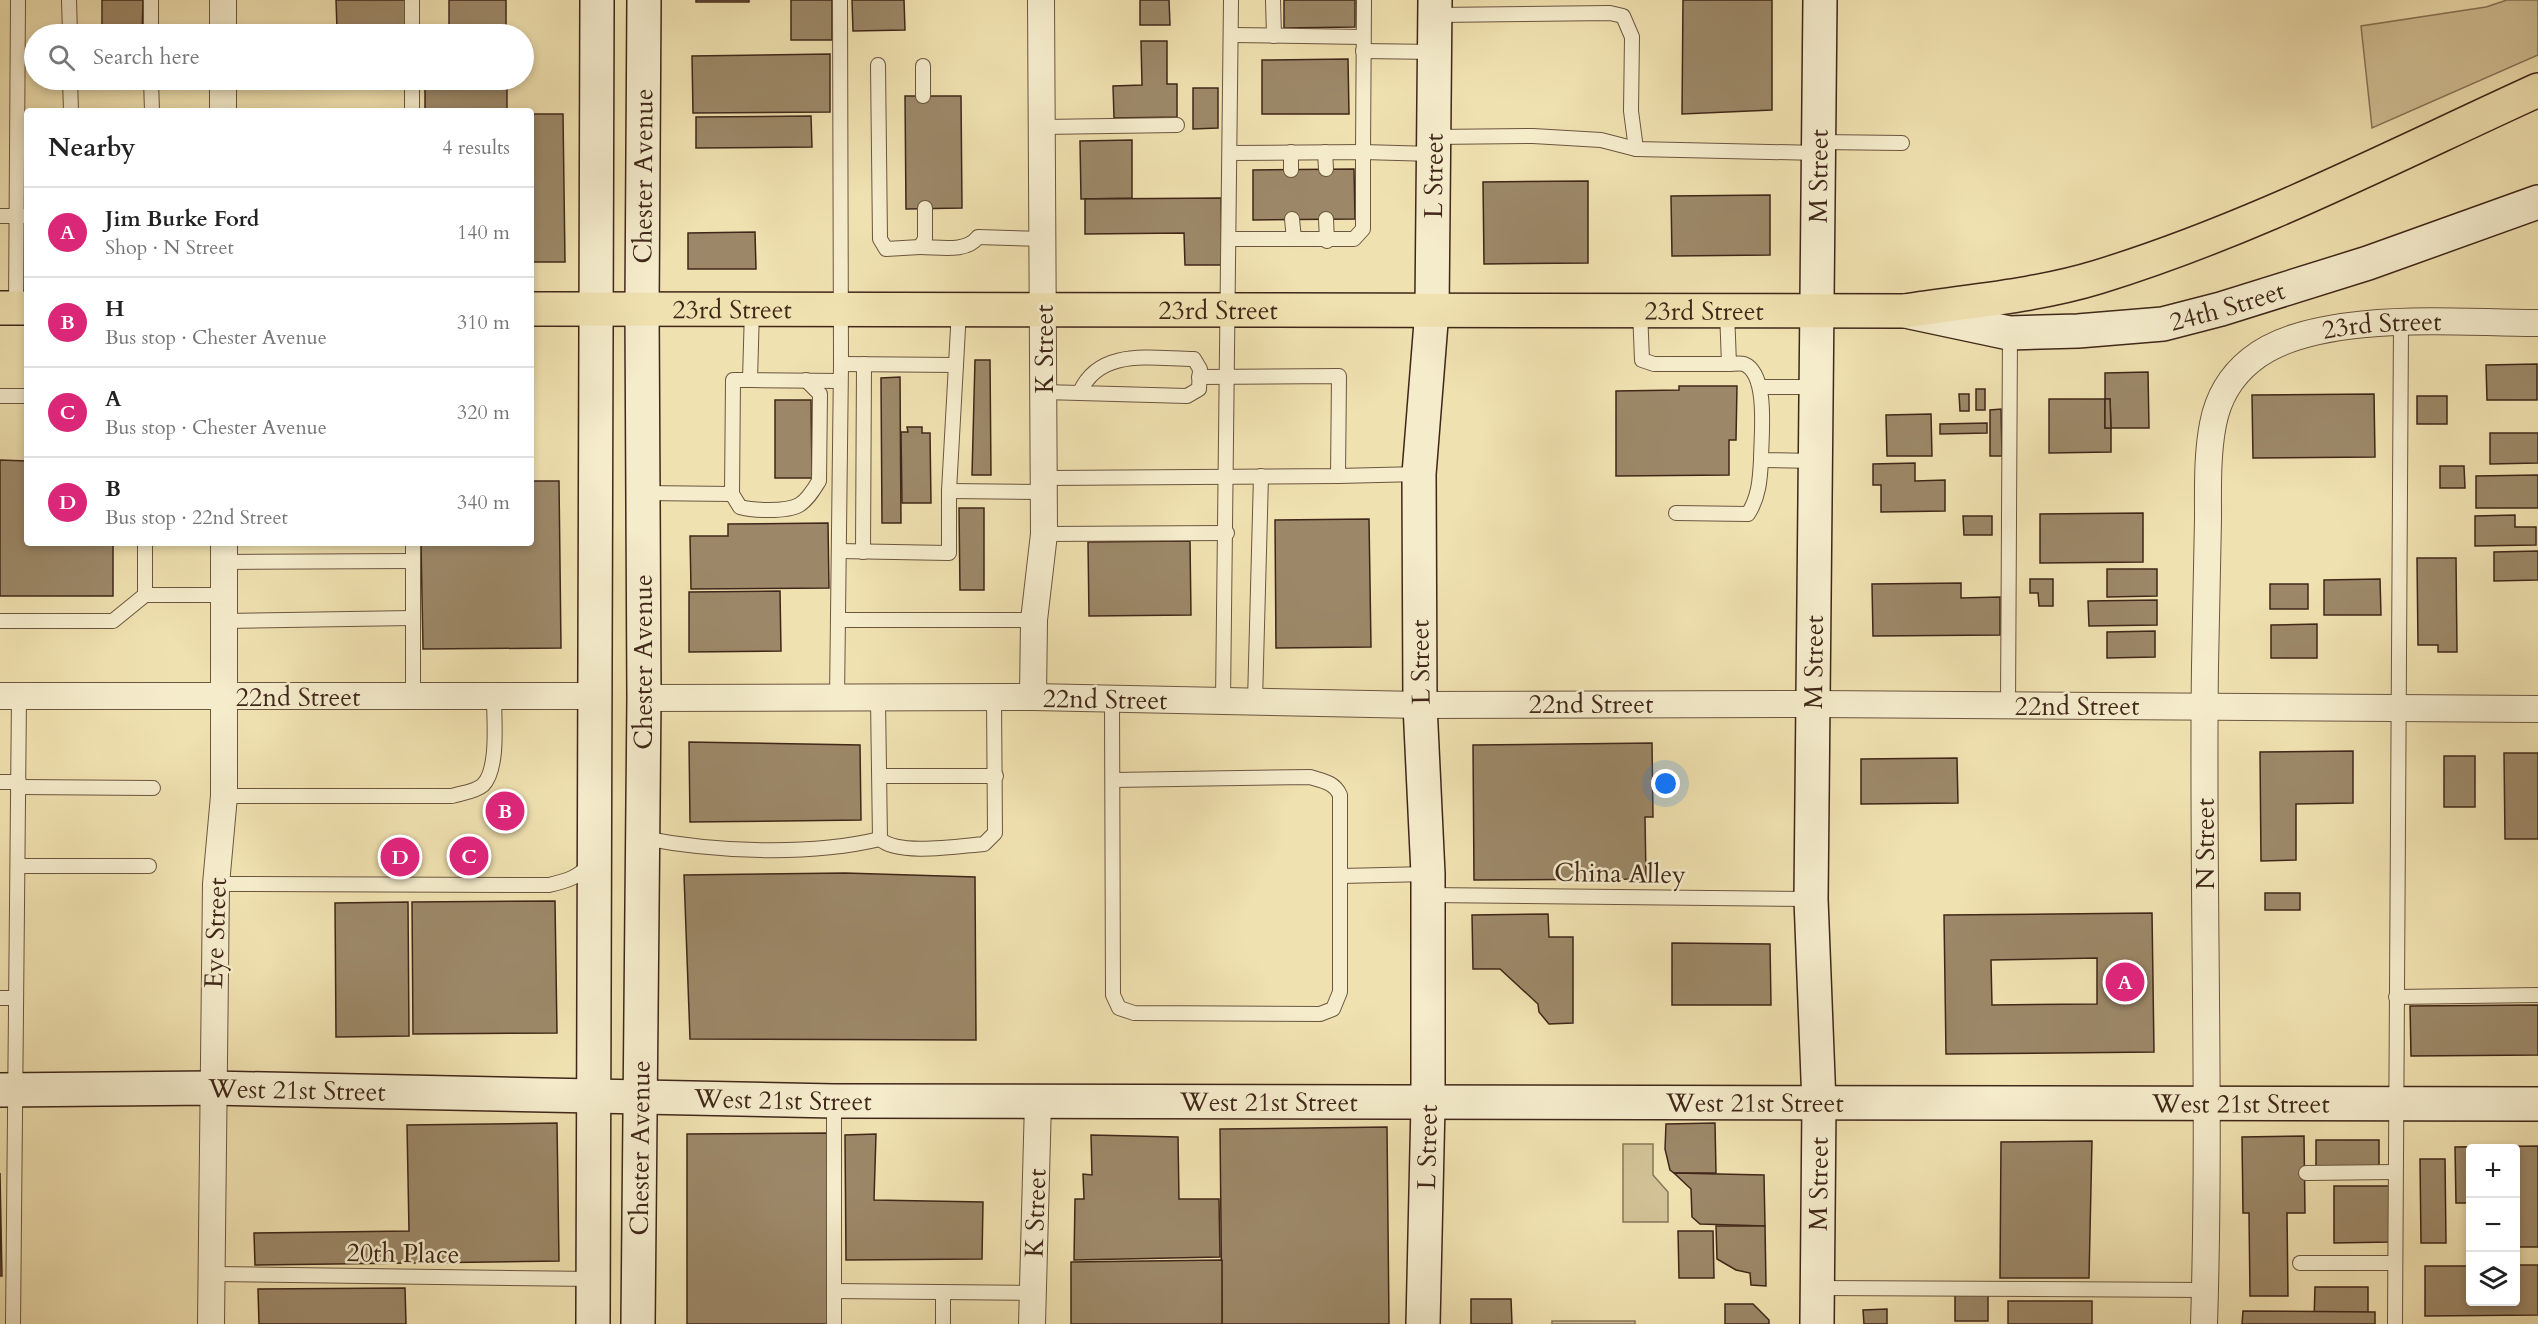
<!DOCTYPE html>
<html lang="en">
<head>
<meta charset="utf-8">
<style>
	body { margin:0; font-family:Cardo,serif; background:#f2f2f2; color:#222 }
	.controls { position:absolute; right:18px; bottom:18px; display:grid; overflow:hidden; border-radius:6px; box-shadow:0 3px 9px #0003 }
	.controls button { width:54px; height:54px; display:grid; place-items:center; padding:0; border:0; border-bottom:2px solid #e0e0e0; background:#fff; color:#222; font:30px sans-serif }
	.you { position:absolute; left:1666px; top:784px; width:21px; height:21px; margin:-15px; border:4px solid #fff; border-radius:50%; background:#1a73e8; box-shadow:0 0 0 9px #1a73e833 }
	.badge { display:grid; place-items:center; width:39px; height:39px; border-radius:50%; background:#db2777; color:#fff; font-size:20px; font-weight:700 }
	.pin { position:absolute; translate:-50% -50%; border:3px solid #fff; box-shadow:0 2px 6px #0006 }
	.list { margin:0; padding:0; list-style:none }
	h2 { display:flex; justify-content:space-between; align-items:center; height:78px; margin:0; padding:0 24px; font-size:26px }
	h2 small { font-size:20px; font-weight:400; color:#767676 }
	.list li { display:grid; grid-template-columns:39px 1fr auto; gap:18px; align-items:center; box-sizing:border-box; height:90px; padding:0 24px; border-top:2px solid #e0e0e0 }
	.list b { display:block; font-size:22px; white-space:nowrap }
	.list p { margin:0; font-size:20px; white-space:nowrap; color:#767676 }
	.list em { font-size:20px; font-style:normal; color:#767676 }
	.icon { flex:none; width:33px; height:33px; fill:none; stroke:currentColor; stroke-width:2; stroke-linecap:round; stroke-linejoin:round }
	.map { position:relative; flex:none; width:2538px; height:1324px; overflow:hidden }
	.search { position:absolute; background:#fff; box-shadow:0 3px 9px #0003; left:24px; top:24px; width:510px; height:66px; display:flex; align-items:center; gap:15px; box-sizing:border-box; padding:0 21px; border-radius:33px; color:#767676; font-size:22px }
	.panel { position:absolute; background:#fff; box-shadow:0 3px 9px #0003; left:24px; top:108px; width:510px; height:438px; border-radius:6px }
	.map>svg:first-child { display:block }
	.green { fill:#d2c196; stroke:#897458; stroke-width:1.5 }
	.building { fill:#9c8868; stroke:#402719; stroke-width:1.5; fill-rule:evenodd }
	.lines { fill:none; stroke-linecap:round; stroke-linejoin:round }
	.lane-casing { stroke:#6c563f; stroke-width:16 }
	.street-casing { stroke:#6c563f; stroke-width:28 }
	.secondary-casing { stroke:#402719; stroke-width:36 }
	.primary-casing { stroke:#402719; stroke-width:36 }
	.highway-casing { stroke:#402719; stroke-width:36 }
	.lane { stroke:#f5eccc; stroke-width:14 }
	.street { stroke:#f5eccc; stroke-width:26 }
	.secondary { stroke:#f5eccc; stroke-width:33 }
	.primary { stroke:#f0e1b0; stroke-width:33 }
	.highway { stroke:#f0e1b0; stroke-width:33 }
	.labels { text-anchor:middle; stroke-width:5; stroke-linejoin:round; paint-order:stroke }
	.street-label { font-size:26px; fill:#402719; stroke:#f5eccc }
</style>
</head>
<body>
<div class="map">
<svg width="2538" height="1324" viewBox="0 0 2538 1324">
	<rect width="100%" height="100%" fill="#f0e1b0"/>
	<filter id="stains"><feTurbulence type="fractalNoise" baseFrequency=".00333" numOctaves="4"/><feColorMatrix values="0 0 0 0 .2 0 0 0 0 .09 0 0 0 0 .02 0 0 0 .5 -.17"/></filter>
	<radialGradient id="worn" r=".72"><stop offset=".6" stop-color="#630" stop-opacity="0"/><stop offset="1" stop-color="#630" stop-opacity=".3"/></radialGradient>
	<!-- green -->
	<g class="green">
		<polygon points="2507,0 2538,0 2538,55 2372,128 2361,26 2486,7"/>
		<polygon points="1623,1144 1653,1144 1653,1175 1668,1192 1668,1222 1623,1222"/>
		<rect x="1552" y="1321" width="83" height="3"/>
	</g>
	<!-- building -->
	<g class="building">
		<polygon points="102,0 143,0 142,34 102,34"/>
		<polygon points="336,0 406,0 406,28 337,29"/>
		<rect x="449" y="0" width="57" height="34"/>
		<rect x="696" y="0" width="53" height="2"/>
		<rect x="791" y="0" width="41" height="40"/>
		<polygon points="852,0 904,0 905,30 853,31"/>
		<polygon points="1140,0 1169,0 1170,25 1140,25"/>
		<polygon points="1284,0 1355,0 1355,27 1284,28"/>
		<polygon points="1683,0 1772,0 1772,110 1682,114"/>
		<polygon points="1141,41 1167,41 1167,84 1177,84 1177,117 1114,118 1113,86 1142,85"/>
		<polygon points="830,54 830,112 693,113 692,56"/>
		<polygon points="1348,59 1349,114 1262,114 1262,60"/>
		<rect x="425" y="80" width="82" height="31"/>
		<polygon points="1193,88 1218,88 1218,128 1193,129"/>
		<polygon points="905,96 961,96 962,208 906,209"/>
		<polygon points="531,114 563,114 565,262 531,262"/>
		<polygon points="811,116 812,147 696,148 696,117"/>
		<polygon points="1132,140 1132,198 1081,199 1080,141"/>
		<polygon points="1354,169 1355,219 1253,220 1253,170"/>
		<polygon points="1588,181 1588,263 1484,264 1483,182"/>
		<polygon points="1770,195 1770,255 1672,256 1671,196"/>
		<polygon points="1221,198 1222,265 1185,265 1184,233 1085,234 1085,199"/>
		<polygon points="755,232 756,269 688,269 688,233"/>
		<polygon points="975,360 990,360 991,475 972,475"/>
		<polygon points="2537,364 2537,400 2487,400 2486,365"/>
		<polygon points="2148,372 2149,428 2111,428 2110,399 2105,399 2105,373"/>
		<polygon points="900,377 901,523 882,523 881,378"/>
		<polygon points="1679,386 1737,386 1736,440 1729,440 1729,475 1616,476 1616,391 1679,390"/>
		<rect x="1976" y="389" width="9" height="21"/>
		<polygon points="1959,394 1969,394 1969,411 1960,411"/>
		<polygon points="2374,394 2375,457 2253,458 2252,395"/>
		<rect x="2417" y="396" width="30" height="28"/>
		<polygon points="2049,399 2105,399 2105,428 2111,428 2111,452 2049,453"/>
		<polygon points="2105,399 2110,399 2111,428 2105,428"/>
		<polygon points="775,400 811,400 812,478 775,478"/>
		<polygon points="2001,409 2002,456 1990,456 1990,410"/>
		<polygon points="1931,414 1932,456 1887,456 1886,415"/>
		<polygon points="1987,423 1987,433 1940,434 1940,424"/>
		<polygon points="907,427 922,427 922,433 930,433 931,503 902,503 901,432 908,432"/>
		<polygon points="2490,433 2538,433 2538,463 2490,464"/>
		<polygon points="0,460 27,461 27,543 113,543 113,596 0,596"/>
		<polygon points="1915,463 1915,481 1945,480 1945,511 1881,512 1881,485 1873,485 1873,464"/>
		<polygon points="2440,466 2464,466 2465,488 2440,488"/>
		<polygon points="2538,475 2538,508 2476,508 2476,476"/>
		<polygon points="531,481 559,481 561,648 423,649 421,543 531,543"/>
		<polygon points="959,508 984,508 984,590 960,590"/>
		<polygon points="2143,513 2143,562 2040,563 2040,514"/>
		<polygon points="2515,515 2515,527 2536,527 2536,545 2475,546 2475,516"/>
		<polygon points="1963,516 1992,516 1992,535 1964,535"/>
		<polygon points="1369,519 1371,647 1276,648 1275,520"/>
		<polygon points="828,523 829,588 691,589 690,536 728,536 728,524"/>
		<polygon points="1190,541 1191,615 1089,616 1088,542"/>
		<polygon points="2538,551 2538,580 2494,581 2494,552"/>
		<polygon points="2417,558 2456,558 2457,652 2438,652 2438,645 2418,645"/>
		<polygon points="2107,569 2157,569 2157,596 2107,597"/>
		<polygon points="2030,579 2053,579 2053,606 2039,606 2038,593 2030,593"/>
		<polygon points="2380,579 2381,615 2324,615 2324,580"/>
		<polygon points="1961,583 1961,598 2000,597 2000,635 1873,636 1872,584"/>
		<rect x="2270" y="584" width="38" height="25"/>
		<polygon points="780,591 781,651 689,652 689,592"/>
		<polygon points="2157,600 2157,625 2089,626 2088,601"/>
		<polygon points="2317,624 2317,658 2271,658 2271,625"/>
		<polygon points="2155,631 2155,657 2107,658 2107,632"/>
		<polygon points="689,742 860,745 861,820 690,822"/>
		<polygon points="1652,743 1653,817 1645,817 1646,879 1474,880 1473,745"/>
		<polygon points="2353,751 2353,803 2296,804 2296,860 2261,861 2260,752"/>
		<polygon points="2504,753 2538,753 2538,839 2505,839"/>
		<rect x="2444" y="756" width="31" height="51"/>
		<polygon points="1957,758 1958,803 1861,804 1861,759"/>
		<polygon points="845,873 975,877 976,1040 690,1039 684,875"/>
		<rect x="2265" y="893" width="35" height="17"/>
		<polygon points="555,901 557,1033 413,1034 412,902"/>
		<polygon points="408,902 409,1036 336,1037 335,903"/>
		<path d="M2152,913L2154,1052L1946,1054L1944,915ZM2097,958V1004L1992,1005L1991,960Z"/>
		<polygon points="1548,914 1549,937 1573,937 1573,1023 1549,1024 1539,1012 1538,1004 1500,969 1473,969 1472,915"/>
		<polygon points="1672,943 1770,944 1771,1005 1672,1005"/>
		<polygon points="2538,1005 2538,1055 2411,1056 2410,1006"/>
		<polygon points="557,1123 559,1261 255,1265 254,1233 409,1231 407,1125"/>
		<polygon points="1715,1123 1716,1173 1674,1173 1670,1170 1665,1149 1666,1124"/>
		<polygon points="1387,1127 1389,1324 1222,1324 1220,1129"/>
		<polygon points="830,1133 830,1324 687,1324 687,1134"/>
		<polygon points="876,1134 874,1200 983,1202 982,1259 846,1260 845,1135"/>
		<polygon points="1091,1135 1178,1137 1179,1199 1219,1199 1220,1257 1074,1260 1075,1199 1084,1199 1083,1174 1092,1175"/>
		<polygon points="2304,1136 2305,1213 2287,1213 2288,1296 2250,1296 2249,1213 2243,1213 2242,1137"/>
		<polygon points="2316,1140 2379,1140 2379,1167 2316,1168"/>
		<polygon points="2092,1141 2089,1278 2000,1278 2001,1142"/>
		<polygon points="2538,1146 2538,1247 2517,1247 2516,1148 2470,1148 2470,1223 2467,1223 2467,1203 2456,1203 2455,1147"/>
		<polygon points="2420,1159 2445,1159 2446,1243 2421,1243"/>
		<polygon points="0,1173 2,1276 0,1276"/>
		<polygon points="1674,1173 1764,1175 1765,1226 1700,1224 1692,1217 1691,1189"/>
		<polygon points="2334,1186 2390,1186 2390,1242 2334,1243"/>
		<polygon points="1716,1226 1765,1226 1766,1286 1751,1285 1750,1273 1736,1270 1717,1259"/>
		<polygon points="1678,1231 1713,1231 1714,1278 1679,1278"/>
		<polygon points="1222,1260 1222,1324 1071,1324 1071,1262"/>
		<polygon points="2516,1265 2538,1265 2538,1315 2425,1316 2425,1266 2470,1266 2470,1302 2516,1302"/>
		<polygon points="2315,1287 2368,1287 2368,1320 2314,1320"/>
		<polygon points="405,1288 406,1324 259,1324 258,1289"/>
		<rect x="1955" y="1293" width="33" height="28"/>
		<polygon points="1471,1299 1511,1299 1512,1324 1471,1324"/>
		<rect x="2008" y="1301" width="84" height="23"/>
		<polygon points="1725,1304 1753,1304 1769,1320 1769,1324 1725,1324"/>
		<polygon points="1887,1309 1887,1324 1864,1324 1863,1310"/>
		<polygon points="2243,1311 2375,1312 2375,1324 2242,1324"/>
	</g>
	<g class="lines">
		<!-- lane casing -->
		<g class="lane-casing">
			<g id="lane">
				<polyline points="69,0 70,34"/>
				<polyline points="151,0 151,34"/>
				<polyline points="1273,0 1274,36"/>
				<polyline points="1364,0 1363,152 1433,154"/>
				<polyline points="1435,15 1610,13 1623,16 1632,37 1631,111 1636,149"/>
				<polyline points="412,34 412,0"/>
				<polyline points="1231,35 1363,37"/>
				<polyline points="1363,51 1435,52"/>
				<polyline points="878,65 880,239 886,249 920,247 925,239 925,208"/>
				<polyline points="923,66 923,96"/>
				<polyline points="70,80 71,111"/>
				<polyline points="151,80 152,111"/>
				<polyline points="412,111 412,80"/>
				<polyline points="1043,127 1177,125"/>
				<polyline points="1433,137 1533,136 1601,140 1636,149 1819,153"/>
				<polyline points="1819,142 1902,143"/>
				<polyline points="1291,152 1291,170"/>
				<polyline points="1325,152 1326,169"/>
				<polyline points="0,216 27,216"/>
				<polyline points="1292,219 1294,239"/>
				<polyline points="1326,219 1327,241"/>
				<polyline points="1229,239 1354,239 1363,229 1363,152 1230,153"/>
				<path d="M920,247C940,247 966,253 978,237L1044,239"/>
				<polyline points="16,308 18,0"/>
				<polyline points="752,309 750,380 840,381"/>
				<polyline points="1640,310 1642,360 1654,364 1729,364"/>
				<path d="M1727,311L1729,364C1733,364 1740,363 1744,364C1769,374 1761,437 1761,460L1815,461"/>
				<polyline points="841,364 956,365"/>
				<polyline points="1760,387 1816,387"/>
				<path d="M1044,392L1187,396L1199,389L1200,369L1194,359C1153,359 1100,347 1080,392"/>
				<polyline points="0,396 27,396"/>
				<polyline points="1338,476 1419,474"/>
				<polyline points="1044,478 1338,476 1339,376 1199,377"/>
				<polyline points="949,491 1044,492"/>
				<polyline points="643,493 732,494 733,380 750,380"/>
				<path d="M732,494L740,507C750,510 759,510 769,510C798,510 804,506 819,481L820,394L806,380"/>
				<path d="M1676,513L1748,514C1759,497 1760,479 1761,460"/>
				<polyline points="1044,534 1227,533"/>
				<polyline points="413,543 413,697"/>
				<polyline points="839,551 949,553 949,491 959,310"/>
				<polyline points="863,552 864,364"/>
				<polyline points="224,562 413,561"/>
				<polyline points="145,595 224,595"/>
				<polyline points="838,620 1034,620"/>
				<polyline points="0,621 113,621 145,595 145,543"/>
				<polyline points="224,621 413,618"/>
				<polyline points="837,699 841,364 840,0"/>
				<path d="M878,700L880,839C898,856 959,846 984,844L995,833L994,699"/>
				<path d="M1112,700L1113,995L1119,1008L1134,1013L1320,1014L1333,1009L1340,992V795C1334,782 1323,781 1310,777L1113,780"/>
				<polyline points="1223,701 1231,0"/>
				<polyline points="1255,701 1261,476"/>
				<polyline points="2008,706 2010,333"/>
				<polyline points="880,776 996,776"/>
				<polyline points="0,782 19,782"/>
				<polyline points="19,787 153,788"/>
				<path d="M224,796H452C461,793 475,792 483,785C499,769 494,719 494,698"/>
				<path d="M643,838C714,852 809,856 880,839"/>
				<polyline points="18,866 149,866"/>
				<polyline points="1341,876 1428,874"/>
				<path d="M216,884L549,885C566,881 581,877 591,862"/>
				<polyline points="1428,895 1811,899"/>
				<polyline points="2396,997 2538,995"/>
				<polyline points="0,998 16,998"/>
				<polyline points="834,1101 834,1324"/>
				<polyline points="2306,1173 2395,1172"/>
				<polyline points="2300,1263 2395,1263"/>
				<polyline points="212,1274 593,1279"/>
				<polyline points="1818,1288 2205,1290"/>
				<polyline points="834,1291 1033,1293"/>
				<polyline points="13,1324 19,696"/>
				<polyline points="943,1324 943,1292"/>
				<polyline points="2395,1324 2401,323"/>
			</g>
		</g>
		<!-- street casing -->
		<g class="street-casing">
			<g id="street">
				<polyline points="223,0 223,34"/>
				<polyline points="223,80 223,111"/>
				<polyline points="0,696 596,696"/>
				<polyline points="1033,697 1034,620 1044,534 1041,0"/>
				<polyline points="644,698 1033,697 1420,705 1815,704 2538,709"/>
				<polyline points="211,1324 216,884 224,796 224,543"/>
				<polyline points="1032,1324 1038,1102"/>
				<path id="s1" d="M2204,1324C2211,1105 2202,885 2205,666C2206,617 2207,568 2208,519C2208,488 2207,455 2213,424C2218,398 2231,376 2251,360C2313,309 2461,323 2538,323"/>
			</g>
		</g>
		<!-- secondary casing -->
		<g class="secondary-casing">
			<g id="secondary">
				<path id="s2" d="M1910,312L2009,333L2078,331L2163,324L2221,309L2368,263L2538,202"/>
				<path id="s3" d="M0,1090L212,1088L834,1101L2538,1104"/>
				<polyline points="593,1324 597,0"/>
				<path id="s4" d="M638,1324L644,698L642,309L644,0"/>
				<path id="s5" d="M1423,1324L1428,1104V874L1420,705L1419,474L1432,310L1435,0"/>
				<path id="s6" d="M1817,1324L1819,1104L1811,899L1820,0"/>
			</g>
		</g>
		<!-- primary casing -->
		<g class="primary-casing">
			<g id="primary">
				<polyline points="0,308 27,308"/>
				<path id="s7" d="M531,309L1905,311"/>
			</g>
		</g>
		<!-- highway casing -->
		<g class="highway-casing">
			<path id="highway" d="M1905,311C1969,301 2036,296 2098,277C2251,230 2393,156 2538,90"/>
		</g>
		<!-- lane -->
		<use href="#lane" class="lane"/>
		<!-- street -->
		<use href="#street" class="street"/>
		<!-- secondary -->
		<use href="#secondary" class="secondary"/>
		<!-- primary -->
		<use href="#primary" class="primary"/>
		<!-- highway -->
		<use href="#highway" class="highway"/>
	</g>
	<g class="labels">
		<!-- street labels -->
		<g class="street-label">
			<text dy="9" stroke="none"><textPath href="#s4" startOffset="1148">Chester Avenue</textPath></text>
			<text dy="9" stroke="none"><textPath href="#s5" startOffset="1149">L Street</textPath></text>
			<text dy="9" stroke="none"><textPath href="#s6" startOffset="1148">M Street</textPath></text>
			<text dy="9" stroke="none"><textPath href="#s2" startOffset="322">24th Street</textPath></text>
			<text dy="9" stroke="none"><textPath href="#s7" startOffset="201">23rd Street</textPath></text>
			<text dy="9" stroke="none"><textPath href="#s7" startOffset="687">23rd Street</textPath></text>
			<text dy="9" stroke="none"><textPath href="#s7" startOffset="1173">23rd Street</textPath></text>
			<text dy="9" stroke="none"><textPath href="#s1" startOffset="1114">23rd Street</textPath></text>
			<text transform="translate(1044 349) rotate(-90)" y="9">K Street</text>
			<text transform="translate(643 662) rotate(-90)" y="9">Chester Avenue</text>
			<text transform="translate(1420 662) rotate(-91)" y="9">L Street</text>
			<text dy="9" stroke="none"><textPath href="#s6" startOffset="662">M Street</textPath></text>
			<text x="298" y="706">22nd Street</text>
			<text transform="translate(1105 699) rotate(1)" y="9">22nd Street</text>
			<text x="1591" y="713">22nd Street</text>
			<text x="2077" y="715">22nd Street</text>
			<text transform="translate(2205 844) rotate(-90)" y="9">N Street</text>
			<text transform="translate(1620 873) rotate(1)" y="9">China Alley</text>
			<text transform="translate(215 933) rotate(-88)" y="9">Eye Street</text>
			<text dy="9" stroke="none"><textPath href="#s3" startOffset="297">West 21st Street</textPath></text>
			<text dy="9" stroke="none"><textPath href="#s3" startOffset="783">West 21st Street</textPath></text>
			<text dy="9" stroke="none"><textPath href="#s3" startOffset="1269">West 21st Street</textPath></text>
			<text dy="9" stroke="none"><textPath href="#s3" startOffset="2241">West 21st Street</textPath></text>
			<text dy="9" stroke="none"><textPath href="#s3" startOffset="1755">West 21st Street</textPath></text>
			<text dy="9" stroke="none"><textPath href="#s4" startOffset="176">Chester Avenue</textPath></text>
			<text dy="9" stroke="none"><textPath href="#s5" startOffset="177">L Street</textPath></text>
			<text dy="9" stroke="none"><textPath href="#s6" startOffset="140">M Street</textPath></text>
			<text transform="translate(1035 1213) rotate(-88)" y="9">K Street</text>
			<text transform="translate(403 1253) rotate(1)" y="9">20th Place</text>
		</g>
	</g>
	<rect width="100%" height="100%" filter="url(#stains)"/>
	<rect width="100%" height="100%" fill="url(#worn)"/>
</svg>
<div class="controls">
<button>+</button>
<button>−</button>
<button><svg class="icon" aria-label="layers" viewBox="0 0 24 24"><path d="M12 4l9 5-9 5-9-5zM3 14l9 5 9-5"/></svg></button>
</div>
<div class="you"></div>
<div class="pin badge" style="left:2125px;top:982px">A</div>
<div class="pin badge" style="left:505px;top:811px">B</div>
<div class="pin badge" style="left:469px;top:856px">C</div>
<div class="pin badge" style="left:400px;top:857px">D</div>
<div class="search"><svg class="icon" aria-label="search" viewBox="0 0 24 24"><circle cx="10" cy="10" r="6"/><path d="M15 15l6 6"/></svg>Search here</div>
<section class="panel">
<h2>Nearby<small>4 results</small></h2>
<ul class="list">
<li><span class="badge">A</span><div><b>Jim Burke Ford</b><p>Shop · N Street</p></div><em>140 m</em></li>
<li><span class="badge">B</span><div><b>H</b><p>Bus stop · Chester Avenue</p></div><em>310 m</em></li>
<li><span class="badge">C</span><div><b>A</b><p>Bus stop · Chester Avenue</p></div><em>320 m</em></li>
<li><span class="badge">D</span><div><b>B</b><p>Bus stop · 22nd Street</p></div><em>340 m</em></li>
</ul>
</section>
</div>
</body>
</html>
